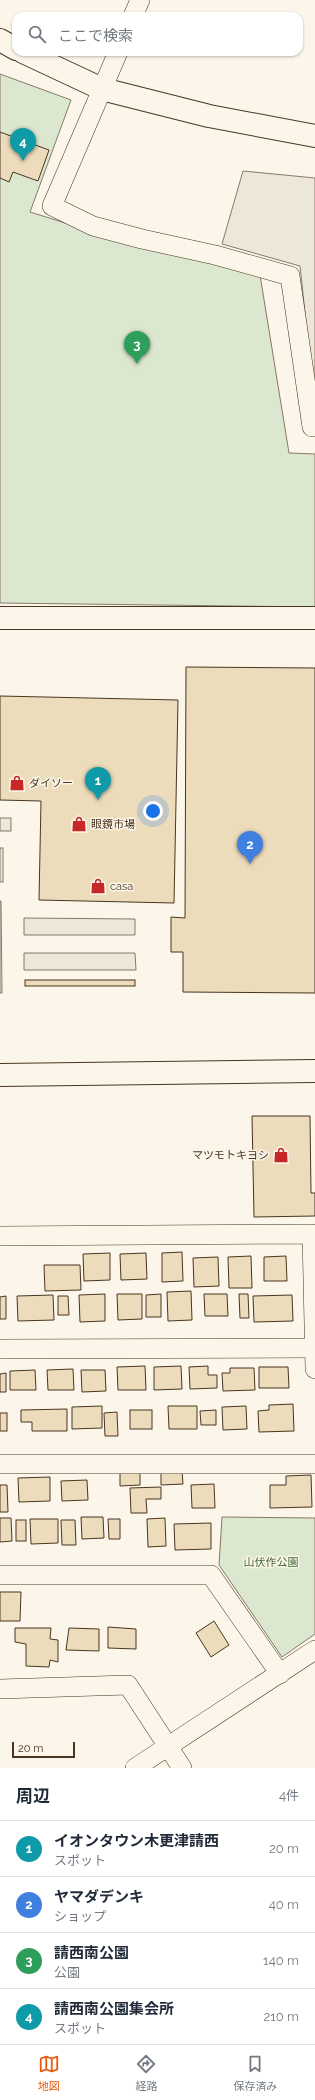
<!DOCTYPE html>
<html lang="ja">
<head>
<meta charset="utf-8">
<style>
	body { margin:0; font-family:Raleway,"Noto Sans JP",sans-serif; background:#f2f2f3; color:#1f2937 }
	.scale { position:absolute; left:12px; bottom:10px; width:63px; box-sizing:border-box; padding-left:4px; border:2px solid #4a3520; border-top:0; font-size:11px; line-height:14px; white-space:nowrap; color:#4a3520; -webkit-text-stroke:3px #fbf6e9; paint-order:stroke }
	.you { position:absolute; left:153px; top:811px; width:14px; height:14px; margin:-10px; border:3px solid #fff; border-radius:50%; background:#1a73e8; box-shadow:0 0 0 6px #1a73e833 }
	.badge { display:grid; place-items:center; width:26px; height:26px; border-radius:50%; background:#ea580c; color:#fff; font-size:13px; font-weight:700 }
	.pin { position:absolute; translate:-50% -33px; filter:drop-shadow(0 1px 2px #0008) }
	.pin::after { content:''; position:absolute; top:21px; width:14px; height:12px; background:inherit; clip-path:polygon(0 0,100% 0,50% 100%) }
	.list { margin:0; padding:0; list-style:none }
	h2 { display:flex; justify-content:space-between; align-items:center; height:52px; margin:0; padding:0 16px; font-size:17px }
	h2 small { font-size:13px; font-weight:400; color:#747a83 }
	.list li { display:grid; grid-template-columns:26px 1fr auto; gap:12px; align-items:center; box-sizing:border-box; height:56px; padding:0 16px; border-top:1px solid #e0e1e3 }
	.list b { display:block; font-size:15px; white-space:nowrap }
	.list p { margin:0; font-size:13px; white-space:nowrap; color:#747a83 }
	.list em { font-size:13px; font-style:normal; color:#747a83 }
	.icon { flex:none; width:22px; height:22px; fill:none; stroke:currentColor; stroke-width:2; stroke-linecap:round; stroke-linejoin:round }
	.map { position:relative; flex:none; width:315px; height:1768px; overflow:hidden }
	.search { position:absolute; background:#fff; box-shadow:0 1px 3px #0004; left:12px; right:12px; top:12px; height:44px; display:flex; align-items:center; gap:10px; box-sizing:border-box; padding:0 14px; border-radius:12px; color:#747a83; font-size:15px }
	.sheet { height:276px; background:#fff }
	nav { display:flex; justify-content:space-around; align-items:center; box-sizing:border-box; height:56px; border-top:1px solid #e0e1e3; background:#fff; font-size:11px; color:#747a83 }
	nav a { display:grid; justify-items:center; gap:2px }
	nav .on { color:#ea580c }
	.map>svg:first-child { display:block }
	.green { fill:#dce7d0; stroke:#887966 }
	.parking { fill:#ede7d9; stroke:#887966 }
	.building { fill:#ecdcbc; stroke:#4a3520 }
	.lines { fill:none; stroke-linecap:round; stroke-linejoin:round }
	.minor-casing { stroke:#4a3520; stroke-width:20 }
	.tertiary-casing { stroke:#4a3520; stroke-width:24 }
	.minor { stroke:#fbf6e9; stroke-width:19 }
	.tertiary { stroke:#fbf6e9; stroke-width:22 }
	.labels { text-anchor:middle; stroke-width:3; stroke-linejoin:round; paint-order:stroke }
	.poi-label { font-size:11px; fill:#4a3520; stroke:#fbf6e9; text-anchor:start }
	.park-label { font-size:11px; fill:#436837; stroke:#fbf6e9 }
</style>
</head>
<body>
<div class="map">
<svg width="315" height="1768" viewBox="0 0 315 1768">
	<rect width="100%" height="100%" fill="#fbf6e9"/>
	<!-- green -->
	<g class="green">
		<polygon points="0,74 71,100 30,212 142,247 260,275 289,453 315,454 315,607 0,603"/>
		<polygon points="222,1517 315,1518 315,1634 282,1657 219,1565"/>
	</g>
	<!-- parking -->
	<g class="parking">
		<polygon points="243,171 315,178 315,405 300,266 222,244"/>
		<rect x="0" y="818" width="11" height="13"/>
		<rect x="0" y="848" width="3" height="34"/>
		<polygon points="0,901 1,901 2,993 0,993"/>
		<polygon points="24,918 135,919 135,935 24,935"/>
		<polygon points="24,953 135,953 136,970 24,970"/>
	</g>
	<!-- building -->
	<g class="building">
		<polygon points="0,132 49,150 38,181 13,172 9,182 0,178"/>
		<polygon points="186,667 315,668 315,993 183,992 183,952 171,952 171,917 185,918"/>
		<polygon points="0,696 178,700 174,903 39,900 41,801 0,800"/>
		<rect x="25" y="980" width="110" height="6"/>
		<polygon points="252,1116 310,1116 311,1193 315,1193 315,1216 254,1217"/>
		<polygon points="182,1252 183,1281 162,1282 162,1253"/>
		<polygon points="110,1253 110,1280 84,1281 83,1254"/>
		<polygon points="146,1253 147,1279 121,1280 120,1254"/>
		<polygon points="251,1256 252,1288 229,1288 228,1257"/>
		<polygon points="286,1256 287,1281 264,1281 264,1257"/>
		<polygon points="218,1257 219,1286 194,1287 193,1258"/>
		<polygon points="44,1265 80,1265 81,1290 45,1291"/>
		<polygon points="191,1291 192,1320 168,1321 167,1292"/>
		<polygon points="105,1294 105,1321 80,1322 79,1295"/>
		<polygon points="117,1294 142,1294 142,1319 118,1320"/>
		<polygon points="161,1294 161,1317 146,1317 146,1295"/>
		<polygon points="204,1294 227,1294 228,1316 205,1316"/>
		<polygon points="239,1294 248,1294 249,1318 240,1318"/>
		<polygon points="53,1295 54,1320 18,1321 17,1296"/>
		<polygon points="292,1295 293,1321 254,1322 253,1296"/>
		<polygon points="6,1296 6,1319 0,1319 0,1297"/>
		<polygon points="58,1296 68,1296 69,1315 58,1315"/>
		<polygon points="145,1366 146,1390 118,1390 117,1367"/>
		<polygon points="181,1366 182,1389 154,1390 154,1367"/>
		<polygon points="208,1366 208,1375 217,1375 217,1388 190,1389 189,1367"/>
		<polygon points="259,1367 288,1367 289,1388 259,1388"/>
		<polygon points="230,1368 254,1368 255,1390 223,1391 222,1373 230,1373"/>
		<polygon points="73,1369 74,1390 48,1390 47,1370"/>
		<polygon points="35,1370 36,1390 10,1390 10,1371"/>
		<polygon points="81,1370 105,1370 106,1391 82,1392"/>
		<polygon points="6,1373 6,1392 0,1392 0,1374"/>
		<polygon points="293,1404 294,1431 259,1432 258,1411 269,1410 269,1405"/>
		<polygon points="102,1406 102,1428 72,1429 72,1407"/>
		<polygon points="168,1406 197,1406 197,1429 169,1429"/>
		<polygon points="246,1406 247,1429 223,1430 222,1407"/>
		<polygon points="67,1409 67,1431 32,1431 32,1422 21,1422 21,1410"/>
		<rect x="130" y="1410" width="22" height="19"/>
		<polygon points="216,1410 216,1425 201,1425 200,1411"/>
		<polygon points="117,1412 118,1436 105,1436 104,1413"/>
		<rect x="0" y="1413" width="7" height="18"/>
		<polygon points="140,1470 140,1485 120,1486 120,1471"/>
		<polygon points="161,1471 182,1471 183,1484 161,1485"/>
		<polygon points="311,1475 312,1507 270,1508 270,1485 286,1485 286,1476"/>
		<polygon points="50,1477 50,1501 19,1502 18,1478"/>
		<polygon points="87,1480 88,1500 62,1501 61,1481"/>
		<polygon points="214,1484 215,1508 192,1508 191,1485"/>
		<polygon points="0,1485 7,1485 8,1512 0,1512"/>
		<polygon points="161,1487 161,1499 146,1499 147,1513 131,1513 130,1488"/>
		<polygon points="81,1517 103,1517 104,1538 82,1539"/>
		<polygon points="0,1518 11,1518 12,1541 0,1542"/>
		<polygon points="165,1518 166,1546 148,1547 147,1519"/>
		<polygon points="30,1519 58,1519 58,1543 31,1544"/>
		<polygon points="108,1519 120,1519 120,1539 109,1539"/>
		<rect x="16" y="1520" width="10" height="21"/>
		<polygon points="61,1520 75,1520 76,1545 62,1545"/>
		<polygon points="211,1523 211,1549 175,1550 174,1524"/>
		<polygon points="0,1592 21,1592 20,1621 0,1621"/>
		<polygon points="214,1621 229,1645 211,1657 196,1633"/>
		<polygon points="108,1627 136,1629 136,1649 108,1648"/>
		<polygon points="15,1628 51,1628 50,1639 58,1640 58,1662 50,1660 49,1667 26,1666 26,1644 15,1642"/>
		<polygon points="69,1628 99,1629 99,1651 66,1650"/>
	</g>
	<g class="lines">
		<!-- minor casing -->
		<g class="minor-casing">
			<g id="minor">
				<polyline points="133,16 140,0"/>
				<polyline points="118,52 52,206 93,226 142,239 215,255 290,276 312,427 315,427"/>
				<polyline points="0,1236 312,1234 315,1369"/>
				<polyline points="0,1349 315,1348"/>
				<polyline points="0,1464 315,1464"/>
				<polyline points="0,1575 211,1575 280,1674"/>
				<polyline points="0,1689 128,1685 182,1768"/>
				<polyline points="135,1768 315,1650"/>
			</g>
		</g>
		<!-- tertiary casing -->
		<g class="tertiary-casing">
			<g id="tertiary">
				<polyline points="0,40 16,49"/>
				<polyline points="23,52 102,89 209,116 315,136"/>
				<polyline points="0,618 315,618"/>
				<polyline points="0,1075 315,1071"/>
			</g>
		</g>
		<!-- minor -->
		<use href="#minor" class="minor"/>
		<!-- tertiary -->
		<use href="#tertiary" class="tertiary"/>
	</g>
	<!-- icons -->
	<defs>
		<g id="shop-bare" transform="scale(1.2)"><path d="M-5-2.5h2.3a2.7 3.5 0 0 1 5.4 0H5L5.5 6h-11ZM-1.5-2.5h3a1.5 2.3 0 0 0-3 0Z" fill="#c62828" stroke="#fbf6e9" stroke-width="2.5" paint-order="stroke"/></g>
	</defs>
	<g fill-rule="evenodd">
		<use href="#shop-bare" x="17" y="783"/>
		<use href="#shop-bare" x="79" y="824"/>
		<use href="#shop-bare" x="98" y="886"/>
		<use href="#shop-bare" x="281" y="1155"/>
	</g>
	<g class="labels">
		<!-- poi labels -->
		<g class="poi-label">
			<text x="29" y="787">ダイソー</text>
			<text x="91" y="828">眼鏡市場</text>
			<text x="110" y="890">casa</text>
			<text x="269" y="1159" text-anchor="end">マツモトキヨシ</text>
		</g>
		<!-- park labels -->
		<g class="park-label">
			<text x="271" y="1566">山伏作公園</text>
		</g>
	</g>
</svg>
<div class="scale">20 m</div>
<div class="you"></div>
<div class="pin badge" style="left:98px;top:800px;background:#0f9aa8">1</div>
<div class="pin badge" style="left:250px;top:864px;background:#3f7fe0">2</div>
<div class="pin badge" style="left:137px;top:364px;background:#2e9e5b">3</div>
<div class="pin badge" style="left:23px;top:161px;background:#0f9aa8">4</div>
<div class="search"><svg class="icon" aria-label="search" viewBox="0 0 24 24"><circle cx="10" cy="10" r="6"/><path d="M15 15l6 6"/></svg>ここで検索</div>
</div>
<section class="sheet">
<h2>周辺<small>4件</small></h2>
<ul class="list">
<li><span class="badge" style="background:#0f9aa8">1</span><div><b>イオンタウン木更津請西</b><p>スポット</p></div><em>20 m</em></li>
<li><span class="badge" style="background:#3f7fe0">2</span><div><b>ヤマダデンキ</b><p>ショップ</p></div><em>40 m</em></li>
<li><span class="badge" style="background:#2e9e5b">3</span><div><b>請西南公園</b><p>公園</p></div><em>140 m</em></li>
<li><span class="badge" style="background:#0f9aa8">4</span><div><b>請西南公園集会所</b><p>スポット</p></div><em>210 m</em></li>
</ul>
</section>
<nav>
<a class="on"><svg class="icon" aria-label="map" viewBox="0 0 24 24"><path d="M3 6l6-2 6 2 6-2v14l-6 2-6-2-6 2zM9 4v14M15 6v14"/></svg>地図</a>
<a><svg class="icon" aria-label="directions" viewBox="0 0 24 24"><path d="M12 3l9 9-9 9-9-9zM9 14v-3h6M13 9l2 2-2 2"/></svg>経路</a>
<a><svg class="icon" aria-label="saved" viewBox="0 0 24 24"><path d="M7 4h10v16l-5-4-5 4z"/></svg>保存済み</a>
</nav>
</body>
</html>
